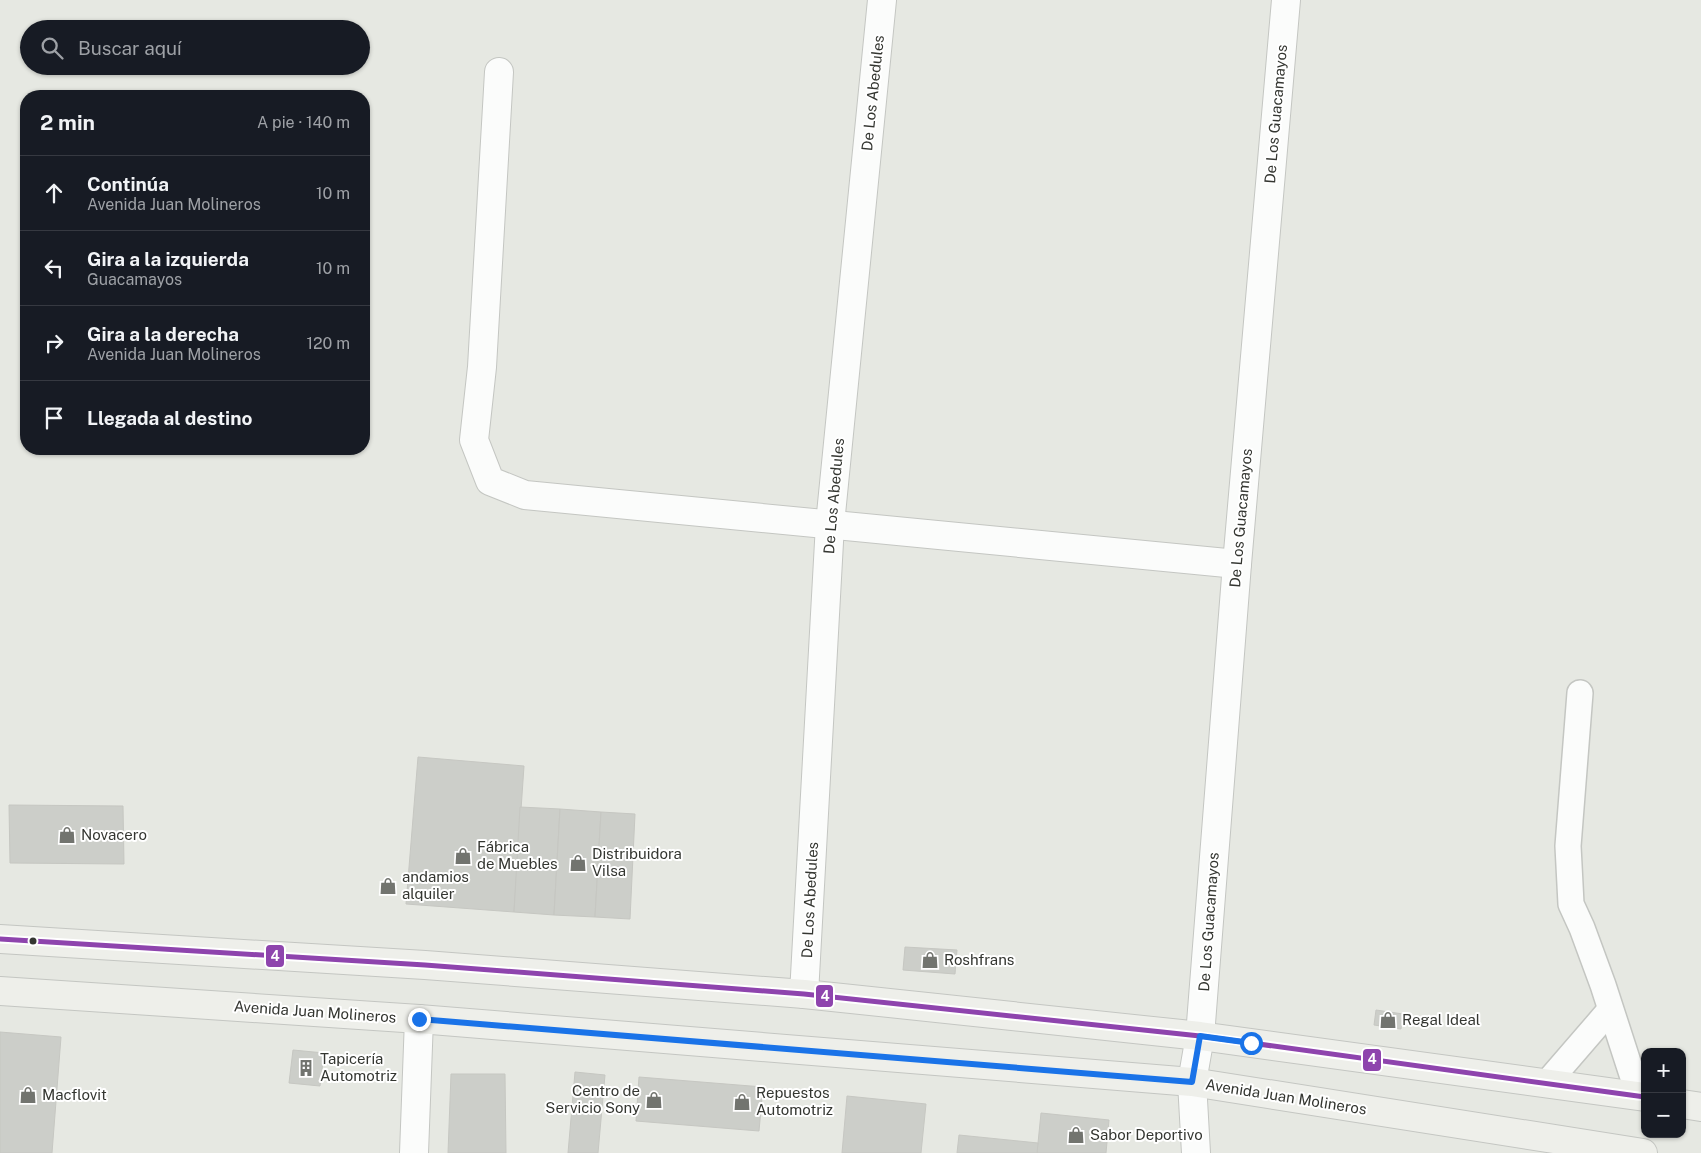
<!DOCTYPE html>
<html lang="es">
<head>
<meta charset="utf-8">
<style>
	body { margin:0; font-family:"Public Sans",sans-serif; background:#20242c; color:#f1f3f6 }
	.controls { position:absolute; right:15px; bottom:15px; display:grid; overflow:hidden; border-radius:10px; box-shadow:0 1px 4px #0004 }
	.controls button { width:45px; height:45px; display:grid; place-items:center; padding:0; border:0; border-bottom:1px solid #363941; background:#171b24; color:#f1f3f6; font:25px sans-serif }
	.stop { position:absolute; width:15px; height:15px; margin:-11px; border:4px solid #1a73e8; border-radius:50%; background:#fff }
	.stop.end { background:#1a73e8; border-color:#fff; box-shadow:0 1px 5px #0008 }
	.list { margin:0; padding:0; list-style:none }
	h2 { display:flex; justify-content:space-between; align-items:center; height:65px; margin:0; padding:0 20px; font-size:21px }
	h2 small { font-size:16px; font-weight:400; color:#9ea1a6 }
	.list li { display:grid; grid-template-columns:32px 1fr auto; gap:15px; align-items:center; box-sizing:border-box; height:75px; padding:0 20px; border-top:1px solid #363941 }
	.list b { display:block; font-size:19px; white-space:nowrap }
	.list p { margin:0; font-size:16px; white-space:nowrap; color:#9ea1a6 }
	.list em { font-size:16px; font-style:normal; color:#9ea1a6 }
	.icon { flex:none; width:28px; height:28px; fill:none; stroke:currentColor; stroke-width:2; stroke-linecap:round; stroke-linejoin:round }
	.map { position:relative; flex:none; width:1701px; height:1153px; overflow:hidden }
	.search { position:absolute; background:#171b24; box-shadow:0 1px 4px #0004; left:20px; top:20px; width:350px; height:55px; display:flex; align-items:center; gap:12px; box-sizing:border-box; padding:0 18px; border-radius:28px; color:#9ea1a6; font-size:19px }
	.panel { position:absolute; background:#171b24; box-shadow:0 1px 4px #0004; left:20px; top:90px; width:350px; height:365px; border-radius:20px }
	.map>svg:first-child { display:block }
	.building { fill:#cccec9; stroke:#c6c7c2 }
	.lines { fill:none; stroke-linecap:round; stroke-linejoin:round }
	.lane-casing { stroke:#c4c6c2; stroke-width:28 }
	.street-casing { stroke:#c4c6c2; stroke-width:30 }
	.secondary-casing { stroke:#c4c6c2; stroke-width:30 }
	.lane { stroke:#fbfcfb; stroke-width:25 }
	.street { stroke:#fbfcfb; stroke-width:28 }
	.secondary { stroke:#eeefea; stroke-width:28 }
	.bus-1-casing { stroke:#fff; stroke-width:9 }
	.bus-1 { stroke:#8e44ad; stroke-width:5 }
	.route { stroke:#1a73e8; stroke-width:6 }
	.bus-dot { fill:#343631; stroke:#fff; stroke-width:2 }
	.labels { text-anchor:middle; stroke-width:4; stroke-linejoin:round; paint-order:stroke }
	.street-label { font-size:15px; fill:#343631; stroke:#fff }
	.poi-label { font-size:15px; fill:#343631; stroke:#fff; text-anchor:start }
	.line-badge { stroke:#fff; stroke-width:2 }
	.badge-label { font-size:14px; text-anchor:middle; font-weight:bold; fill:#fff }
</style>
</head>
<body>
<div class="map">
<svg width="1701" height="1153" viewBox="0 0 1701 1153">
	<rect width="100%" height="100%" fill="#e6e8e2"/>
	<!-- building -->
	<g class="building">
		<polygon points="418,757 524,766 514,912 406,904"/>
		<polygon points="9,805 123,806 124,864 10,863"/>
		<polygon points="520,807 560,809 554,915 514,912"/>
		<polygon points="560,809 601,812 595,917 554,915"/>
		<polygon points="601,812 635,814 630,919 595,917"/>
		<polygon points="905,947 957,950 955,974 903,970"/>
		<polygon points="1376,1010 1403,1014 1401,1029 1374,1025"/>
		<polygon points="0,1032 61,1037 52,1153 0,1153"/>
		<polygon points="293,1050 324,1053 320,1086 289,1083"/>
		<polygon points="575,1072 605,1075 598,1153 568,1153"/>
		<polygon points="451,1074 505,1074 506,1153 448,1153"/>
		<polygon points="639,1077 763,1087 759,1131 636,1121"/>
		<polygon points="847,1096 926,1104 921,1153 842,1153"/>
		<polygon points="1041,1113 1109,1120 1106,1153 1037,1153"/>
		<polygon points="959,1135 1038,1143 1037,1153 957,1153"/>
	</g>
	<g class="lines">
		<!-- lane casing -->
		<g class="lane-casing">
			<g id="lane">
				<polyline points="1580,693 1568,846 1571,904 1582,928 1603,985 1639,1096"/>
				<polyline points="1547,1083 1610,1010"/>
			</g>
		</g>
		<!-- street casing -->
		<g class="street-casing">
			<g id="street">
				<polyline points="499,72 482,367 474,440 490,481 525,495 1237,564"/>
				<polyline points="804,994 830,524 882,0"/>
				<polyline points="414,1153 419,1019"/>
				<polyline points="1196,1153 1192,1082 1200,1036 1237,564 1286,0"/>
			</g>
		</g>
		<!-- secondary casing -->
		<g class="secondary-casing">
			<g id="secondary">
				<polyline points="0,939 425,965 804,994 1200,1036 1645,1097"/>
				<polyline points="0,991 419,1019 1192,1082 1643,1153"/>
				<polyline points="1682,1104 1701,1107"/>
			</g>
		</g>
		<!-- lane -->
		<use href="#lane" class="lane"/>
		<!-- street -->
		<use href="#street" class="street"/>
		<!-- secondary -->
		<use href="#secondary" class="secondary"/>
		<!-- bus-1 casing -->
		<g class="bus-1-casing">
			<polyline id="bus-1" points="0,939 425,965 804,994 1200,1036 1645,1097"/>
		</g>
		<!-- bus-1 -->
		<use href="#bus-1" class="bus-1"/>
	</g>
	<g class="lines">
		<!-- route -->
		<polyline class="route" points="419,1019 1192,1082 1200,1036 1251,1043"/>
	</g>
	<!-- icons -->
	<defs>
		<g id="shop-bare" transform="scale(1.35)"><path d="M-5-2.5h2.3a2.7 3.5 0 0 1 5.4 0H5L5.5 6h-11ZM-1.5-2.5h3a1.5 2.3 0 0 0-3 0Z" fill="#72746f" stroke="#fff" stroke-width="2.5" paint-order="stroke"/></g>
		<g id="building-bare" transform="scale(1.35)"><path d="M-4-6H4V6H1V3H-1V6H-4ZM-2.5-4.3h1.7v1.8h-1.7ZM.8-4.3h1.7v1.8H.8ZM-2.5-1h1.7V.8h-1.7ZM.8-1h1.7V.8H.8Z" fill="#72746f" stroke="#fff" stroke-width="2.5" paint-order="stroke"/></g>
	</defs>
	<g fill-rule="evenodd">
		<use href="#shop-bare" x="67" y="835"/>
		<use href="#shop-bare" x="463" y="856"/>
		<use href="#shop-bare" x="578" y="863"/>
		<use href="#shop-bare" x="388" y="886"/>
		<use href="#shop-bare" x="930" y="960"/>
		<use href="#shop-bare" x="1388" y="1020"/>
		<use href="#building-bare" x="306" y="1068"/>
		<use href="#shop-bare" x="28" y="1095"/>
		<use href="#shop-bare" x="654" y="1100"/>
		<use href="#shop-bare" x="742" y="1102"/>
		<use href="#shop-bare" x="1076" y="1135"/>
	</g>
	<!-- markers -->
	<circle class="bus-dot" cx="33" cy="941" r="4.5"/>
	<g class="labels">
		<!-- street labels -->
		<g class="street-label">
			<text transform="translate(873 93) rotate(-84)" y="5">De Los Abedules</text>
			<text transform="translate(1276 114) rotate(-85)" y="5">De Los Guacamayos</text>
			<text transform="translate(834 496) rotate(-85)" y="5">De Los Abedules</text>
			<text transform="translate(1241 518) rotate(-85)" y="5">De Los Guacamayos</text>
			<text transform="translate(810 900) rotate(-87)" y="5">De Los Abedules</text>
			<text transform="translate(1209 922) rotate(-86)" y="5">De Los Guacamayos</text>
			<text transform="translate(315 1012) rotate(4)" y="5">Avenida Juan Molineros</text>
			<text transform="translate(1286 1097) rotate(9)" y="5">Avenida Juan Molineros</text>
		</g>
		<!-- poi labels -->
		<g class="poi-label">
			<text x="81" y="840">Novacero</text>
			<text x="477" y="852">Fábrica<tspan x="477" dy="17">de Muebles</tspan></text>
			<text x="592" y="859">Distribuidora<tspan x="592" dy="17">Vilsa</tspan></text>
			<text x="402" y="882">andamios<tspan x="402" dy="17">alquiler</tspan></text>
			<text x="944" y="965">Roshfrans</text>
			<text x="1402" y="1025">Regal Ideal</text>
			<text x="320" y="1064">Tapicería<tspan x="320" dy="17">Automotriz</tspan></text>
			<text x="640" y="1096" text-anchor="end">Centro de<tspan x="640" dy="17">Servicio Sony</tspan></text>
			<text x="756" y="1098">Repuestos<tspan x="756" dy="17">Automotriz</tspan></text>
			<text x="42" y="1100">Macflovit</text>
			<text x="1090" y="1140">Sabor Deportivo</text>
		</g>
	</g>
	<g class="line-badge">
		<rect x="265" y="944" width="20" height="24" rx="5" fill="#8e44ad"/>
		<rect x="815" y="984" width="19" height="24" rx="5" fill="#8e44ad"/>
		<rect x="1362" y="1048" width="20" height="24" rx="5" fill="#8e44ad"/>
	</g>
	<g class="badge-label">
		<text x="275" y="961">4</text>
		<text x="825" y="1001">4</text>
		<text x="1372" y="1064">4</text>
	</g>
</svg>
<div class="controls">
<button>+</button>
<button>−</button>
</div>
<div class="stop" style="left:1251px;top:1043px"></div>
<div class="stop end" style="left:419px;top:1019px"></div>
<div class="search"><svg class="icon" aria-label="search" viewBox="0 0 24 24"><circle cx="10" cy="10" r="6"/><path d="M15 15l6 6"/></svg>Buscar aquí</div>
<section class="panel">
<h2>2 min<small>A pie · 140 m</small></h2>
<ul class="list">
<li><svg class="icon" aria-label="ahead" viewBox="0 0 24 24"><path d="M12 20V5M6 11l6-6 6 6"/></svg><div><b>Continúa</b><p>Avenida Juan Molineros</p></div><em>10 m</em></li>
<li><svg class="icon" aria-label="left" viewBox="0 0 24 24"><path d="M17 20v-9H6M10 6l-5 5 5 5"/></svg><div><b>Gira a la izquierda</b><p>Guacamayos</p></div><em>10 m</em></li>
<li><svg class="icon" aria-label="right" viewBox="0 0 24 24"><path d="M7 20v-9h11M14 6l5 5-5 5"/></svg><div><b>Gira a la derecha</b><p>Avenida Juan Molineros</p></div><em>120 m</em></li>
<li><svg class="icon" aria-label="arrive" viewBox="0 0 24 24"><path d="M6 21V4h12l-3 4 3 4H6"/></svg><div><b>Llegada al destino</b></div></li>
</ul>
</section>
</div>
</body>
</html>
